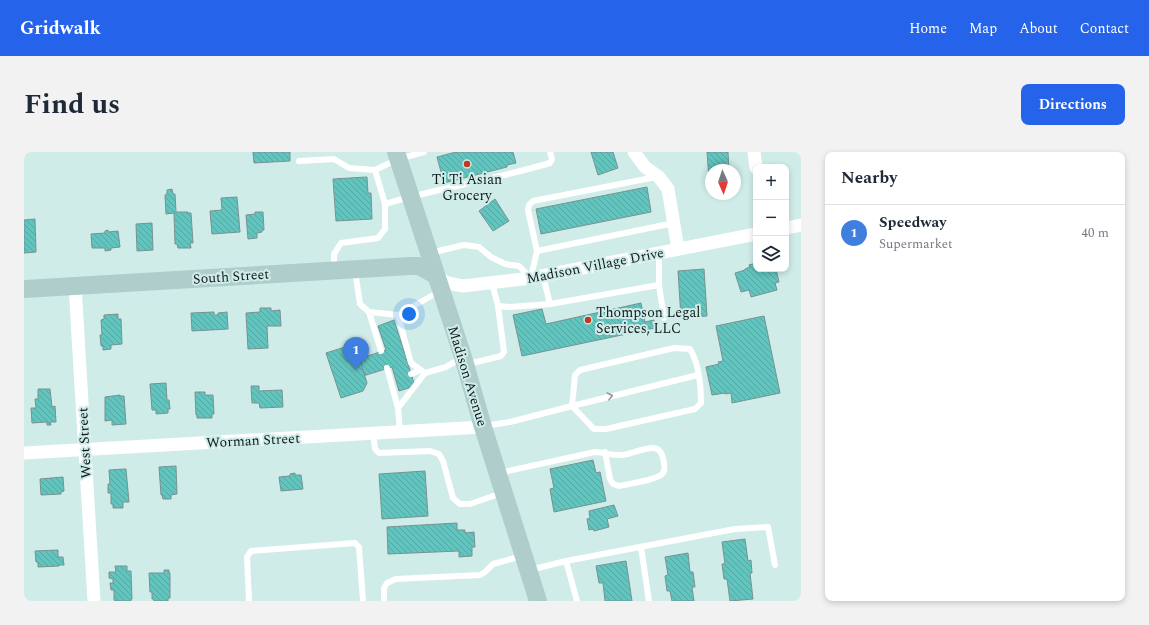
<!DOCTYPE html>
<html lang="en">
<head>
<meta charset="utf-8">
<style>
	body { margin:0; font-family:Spectral,serif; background:#f2f2f3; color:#1f2937 }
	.controls { position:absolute; right:12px; top:12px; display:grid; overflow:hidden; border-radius:8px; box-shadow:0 2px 6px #0003 }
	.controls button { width:36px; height:36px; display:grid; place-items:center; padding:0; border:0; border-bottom:1px solid #e0e1e3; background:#fff; color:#1f2937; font:20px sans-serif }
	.compass { position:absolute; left:681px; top:12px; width:36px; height:36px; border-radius:50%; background:#fff; box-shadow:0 2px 6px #0003; rotate:177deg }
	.you { position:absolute; left:385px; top:162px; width:14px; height:14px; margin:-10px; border:3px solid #fff; border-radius:50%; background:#1a73e8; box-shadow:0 0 0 6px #1a73e833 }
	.badge { display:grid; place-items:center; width:26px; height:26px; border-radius:50%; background:#2563eb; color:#fff; font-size:13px; font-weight:700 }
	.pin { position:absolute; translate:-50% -33px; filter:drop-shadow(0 1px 2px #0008) }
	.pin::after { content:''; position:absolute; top:21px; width:14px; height:12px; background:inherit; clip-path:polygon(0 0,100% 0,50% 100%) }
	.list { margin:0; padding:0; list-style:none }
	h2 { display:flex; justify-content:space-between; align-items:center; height:52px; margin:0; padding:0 16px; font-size:17px }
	h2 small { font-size:13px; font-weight:400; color:#747a83 }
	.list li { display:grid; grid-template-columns:26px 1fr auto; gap:12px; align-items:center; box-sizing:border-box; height:56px; padding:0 16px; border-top:1px solid #e0e1e3 }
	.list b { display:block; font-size:15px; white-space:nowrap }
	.list p { margin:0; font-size:13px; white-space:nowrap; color:#747a83 }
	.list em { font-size:13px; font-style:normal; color:#747a83 }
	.icon { flex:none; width:22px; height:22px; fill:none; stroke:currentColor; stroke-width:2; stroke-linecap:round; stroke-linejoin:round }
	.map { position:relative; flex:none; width:777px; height:449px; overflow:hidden; border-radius:8px }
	header { display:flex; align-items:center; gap:24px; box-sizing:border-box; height:56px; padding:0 20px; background:#2563eb; color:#fff }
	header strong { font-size:19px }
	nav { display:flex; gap:22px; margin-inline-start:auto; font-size:14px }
	.intro { display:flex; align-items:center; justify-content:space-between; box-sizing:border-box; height:96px; padding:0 24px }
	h1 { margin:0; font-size:28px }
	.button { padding:10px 18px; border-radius:8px; background:#2563eb; color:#fff; font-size:14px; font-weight:700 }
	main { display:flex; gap:24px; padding:0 24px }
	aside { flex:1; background:#fff; border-radius:8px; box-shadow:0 2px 6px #0003 }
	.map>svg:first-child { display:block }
	.building { fill:url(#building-back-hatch); stroke:#789290 }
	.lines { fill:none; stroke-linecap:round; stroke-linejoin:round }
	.lane { stroke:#fff; stroke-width:6 }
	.street { stroke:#fff; stroke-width:13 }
	.secondary { stroke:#afcdcb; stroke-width:18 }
	.oneway { stroke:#939898 }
	.poi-dot { fill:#c33624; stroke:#cfece9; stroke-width:1.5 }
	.labels { text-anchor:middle; stroke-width:4; stroke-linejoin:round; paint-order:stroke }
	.poi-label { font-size:14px; fill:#0f1a19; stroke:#cfece9 }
	.street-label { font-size:14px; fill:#0f1a19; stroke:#cfece9 }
</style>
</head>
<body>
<header>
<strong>Gridwalk</strong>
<nav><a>Home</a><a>Map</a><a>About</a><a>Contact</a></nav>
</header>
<div class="intro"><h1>Find us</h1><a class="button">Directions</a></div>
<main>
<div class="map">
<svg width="777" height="449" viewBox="0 0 777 449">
	<defs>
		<pattern id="building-back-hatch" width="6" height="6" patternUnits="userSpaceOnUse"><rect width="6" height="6" fill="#60c5bf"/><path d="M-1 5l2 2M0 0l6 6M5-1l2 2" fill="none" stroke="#52a9a4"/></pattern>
	</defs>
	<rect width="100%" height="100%" fill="#cfece9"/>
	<!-- building -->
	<g class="building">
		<polygon points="229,0 266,0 266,9 230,11"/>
		<polygon points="432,0 489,0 492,11 483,13 483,15 420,31 413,5"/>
		<polygon points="567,0 589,0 594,16 574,23"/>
		<polygon points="683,0 704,0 705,18 687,18 687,27 685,27"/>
		<polygon points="343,25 344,41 347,41 348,67 312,69 309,27"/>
		<polygon points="623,35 627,60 517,82 512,57"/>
		<polygon points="148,37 149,42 151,42 152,60 164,60 164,61 167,61 169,91 166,91 167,96 154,96 153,92 151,92 150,61 142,62 141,43 143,42 143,38"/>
		<polygon points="213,45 216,80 188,82 186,59 198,58 197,46"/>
		<polygon points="471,47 485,69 469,79 455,59"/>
		<polygon points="231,60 239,60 240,78 238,78 238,80 233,81 233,86 224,87 222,63 231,62"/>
		<polygon points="11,67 12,100 0,101 0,68"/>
		<polygon points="128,71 129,98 113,99 112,72"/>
		<polygon points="84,78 84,80 94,79 96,95 87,96 87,98 81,99 81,96 68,96 67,82 81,81 81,79"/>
		<polygon points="732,111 732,117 752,117 755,130 751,131 753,138 727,145 725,138 717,140 711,121 721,118 721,117 726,115 725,113"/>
		<polygon points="680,117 683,164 657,166 654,119"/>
		<polygon points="617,151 621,170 630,168 631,176 498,204 489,163 518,157 522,172"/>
		<polygon points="236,156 247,156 247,159 256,158 257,174 243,174 244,196 224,197 222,161 236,160"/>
		<polygon points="190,160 190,163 194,163 194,161 203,160 204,177 168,179 167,161"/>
		<polygon points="94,162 94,167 97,167 98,192 87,193 87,197 79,198 79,194 77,194 76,183 78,183 77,168 80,167 80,163"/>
		<polygon points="740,164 756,241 708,251 707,241 701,242 701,241 688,243 682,215 695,212 694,210 699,209 692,174"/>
		<polygon points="370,168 391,234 375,239 368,215 339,224 334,207 362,198 354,174"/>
		<polygon points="324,194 333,199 343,231 339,239 317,246 302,201"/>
		<polygon points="142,231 143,248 145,248 146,257 144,257 144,261 132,262 132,258 128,258 126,232"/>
		<polygon points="227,234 235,234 235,239 258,238 259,255 236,256 235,251 228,251"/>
		<polygon points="14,237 26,237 28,255 31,254 32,270 26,270 27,273 23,273 23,270 8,271 7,256 12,256 11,247 14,247"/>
		<polygon points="171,240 181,240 181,243 189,243 190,262 188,262 188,266 173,266 173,263 172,263"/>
		<polygon points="96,243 96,244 100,244 102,272 88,273 88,268 81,269 81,245"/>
		<polygon points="569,308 572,321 576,320 582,349 530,360 526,337 530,336 526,317"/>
		<polygon points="152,314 153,342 147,343 147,347 139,347 138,343 137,343 135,315"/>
		<polygon points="102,317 105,350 99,350 99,356 89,356 89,352 87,352 87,341 84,341 84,332 86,332 85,318"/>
		<polygon points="401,319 404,364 358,367 355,322"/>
		<polygon points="271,321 271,323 277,323 279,337 257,339 255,325 266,324 266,322"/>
		<polygon points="39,325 40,339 37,340 37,342 17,343 16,327"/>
		<polygon points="590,353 594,364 583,367 585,375 570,379 569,377 565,378 563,367 566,366 565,359"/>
		<polygon points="433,371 433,378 441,378 441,381 450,380 451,395 448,395 448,404 435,405 435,399 364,402 363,375"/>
		<polygon points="721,387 724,409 727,408 728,421 726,421 729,447 706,449 703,427 700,427 698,412 701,412 698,390"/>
		<polygon points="34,398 34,405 39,405 40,413 35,413 35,414 14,415 14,410 12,410 11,399"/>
		<polygon points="664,401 666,420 669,420 671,435 668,435 670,449 648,449 646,439 643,439 641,424 644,423 641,405"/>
		<polygon points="602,409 608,449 581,449 579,431 575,431 572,414"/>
		<polygon points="91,414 103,414 103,419 107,419 108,447 107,447 107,449 91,449 90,448 90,438 87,438 86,431 89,431 89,427 85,426 85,420 92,420"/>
		<polygon points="140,418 145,418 145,421 146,421 146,446 144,446 144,449 130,449 130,447 128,447 128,440 126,440 125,421 140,421"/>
	</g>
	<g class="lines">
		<!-- lane -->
		<g class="lane">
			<path d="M400,0L374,7L351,18L361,52C415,36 472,27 526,11L528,7L526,0"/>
			<polyline points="275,9 310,7 325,16 351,18"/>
			<polyline points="513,99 504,58 505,53 509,49 632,25"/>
			<polyline points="406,101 440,93 455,95 467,105 481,112 495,114 506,125"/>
			<polyline points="310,118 310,102 317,91 354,86 361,77 361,52"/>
			<polyline points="331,119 336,152 345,160 374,163"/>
			<polyline points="519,124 526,152 635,133 635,101"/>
			<polyline points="507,125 513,99 650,71"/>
			<polyline points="468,131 474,154 485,155 526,152"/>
			<polyline points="635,133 640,166"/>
			<polyline points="416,139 374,163 387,211 401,221 422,215 437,206"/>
			<polyline points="345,160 357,199"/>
			<path d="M650,196L666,197C675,212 677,233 677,251L671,257L582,277H570L548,254L551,223L556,218Z"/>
			<polyline points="444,212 477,204 480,200 474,154"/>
			<polyline points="363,216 374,256"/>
			<polyline points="387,222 397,218"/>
			<polyline points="461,274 486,270 548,254 674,223"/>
			<polyline points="376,279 374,256 401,221"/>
			<polyline points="349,281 351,297 355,301 406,299 415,302 419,309 429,346 436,352 446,352 478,341"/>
			<path d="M475,321L571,300C580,300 589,304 598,303C608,302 619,296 629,296C635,296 638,301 639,306C640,311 642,317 639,321C634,328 604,332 595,334L589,332L586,327L581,300"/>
			<polyline points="617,395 625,449"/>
			<polyline points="542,409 553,449"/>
			<polyline points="506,418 542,409 711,377 744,375 751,413"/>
			<polyline points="225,449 223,405 227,399 331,391 335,395 339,449"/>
			<polyline points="360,449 360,436 363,431 372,427 456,423 461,420 469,412 498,404"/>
		</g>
		<!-- street -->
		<g class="street">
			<polyline points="610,0 621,15 635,25 644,37 654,97"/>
			<polyline points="730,0 732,16"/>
			<polyline points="762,76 777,73"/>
			<polyline points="411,123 423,131 439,134 507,126 732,82"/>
			<polyline points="51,134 70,449"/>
			<polyline points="0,301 459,275"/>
		</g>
		<!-- secondary -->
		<g class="secondary">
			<polyline points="372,0 439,205 459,275 514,449"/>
			<polyline points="0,137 386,114 395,114 411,123"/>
		</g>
	</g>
	<!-- one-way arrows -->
	<defs><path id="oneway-chevron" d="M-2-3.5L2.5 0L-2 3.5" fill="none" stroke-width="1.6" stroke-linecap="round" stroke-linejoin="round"/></defs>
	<use class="oneway" href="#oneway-chevron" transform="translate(586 244) rotate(-14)"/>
	<!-- markers -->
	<g class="poi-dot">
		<circle cx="443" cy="12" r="4"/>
		<circle cx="564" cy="168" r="4"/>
	</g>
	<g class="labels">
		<!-- poi labels -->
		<g class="poi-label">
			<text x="443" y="32">Ti Ti Asian<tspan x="443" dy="16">Grocery</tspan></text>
			<text x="572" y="165" text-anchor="start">Thompson Legal<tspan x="572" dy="16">Services, LLC</tspan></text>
		</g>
		<!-- street labels -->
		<g class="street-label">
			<text transform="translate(571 113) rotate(-11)" y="5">Madison Village Drive</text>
			<text transform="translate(207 124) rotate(-4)" y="5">South Street</text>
			<text transform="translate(444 224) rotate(73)" y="5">Madison Avenue</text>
			<text transform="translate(229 288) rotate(-3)" y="5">Worman Street</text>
			<text transform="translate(60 291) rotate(-93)" y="5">West Street</text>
		</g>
	</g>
</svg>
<div class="controls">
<button>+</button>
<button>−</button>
<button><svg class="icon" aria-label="layers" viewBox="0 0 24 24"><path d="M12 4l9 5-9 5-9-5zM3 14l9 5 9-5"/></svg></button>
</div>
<svg class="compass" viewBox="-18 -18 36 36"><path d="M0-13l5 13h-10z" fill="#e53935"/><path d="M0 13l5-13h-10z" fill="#747a83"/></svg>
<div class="you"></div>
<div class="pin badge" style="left:332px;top:218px;background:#3f7fe0">1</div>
</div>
<aside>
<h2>Nearby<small></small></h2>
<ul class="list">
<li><span class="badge" style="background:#3f7fe0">1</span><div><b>Speedway</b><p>Supermarket</p></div><em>40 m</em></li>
</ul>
</aside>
</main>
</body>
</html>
